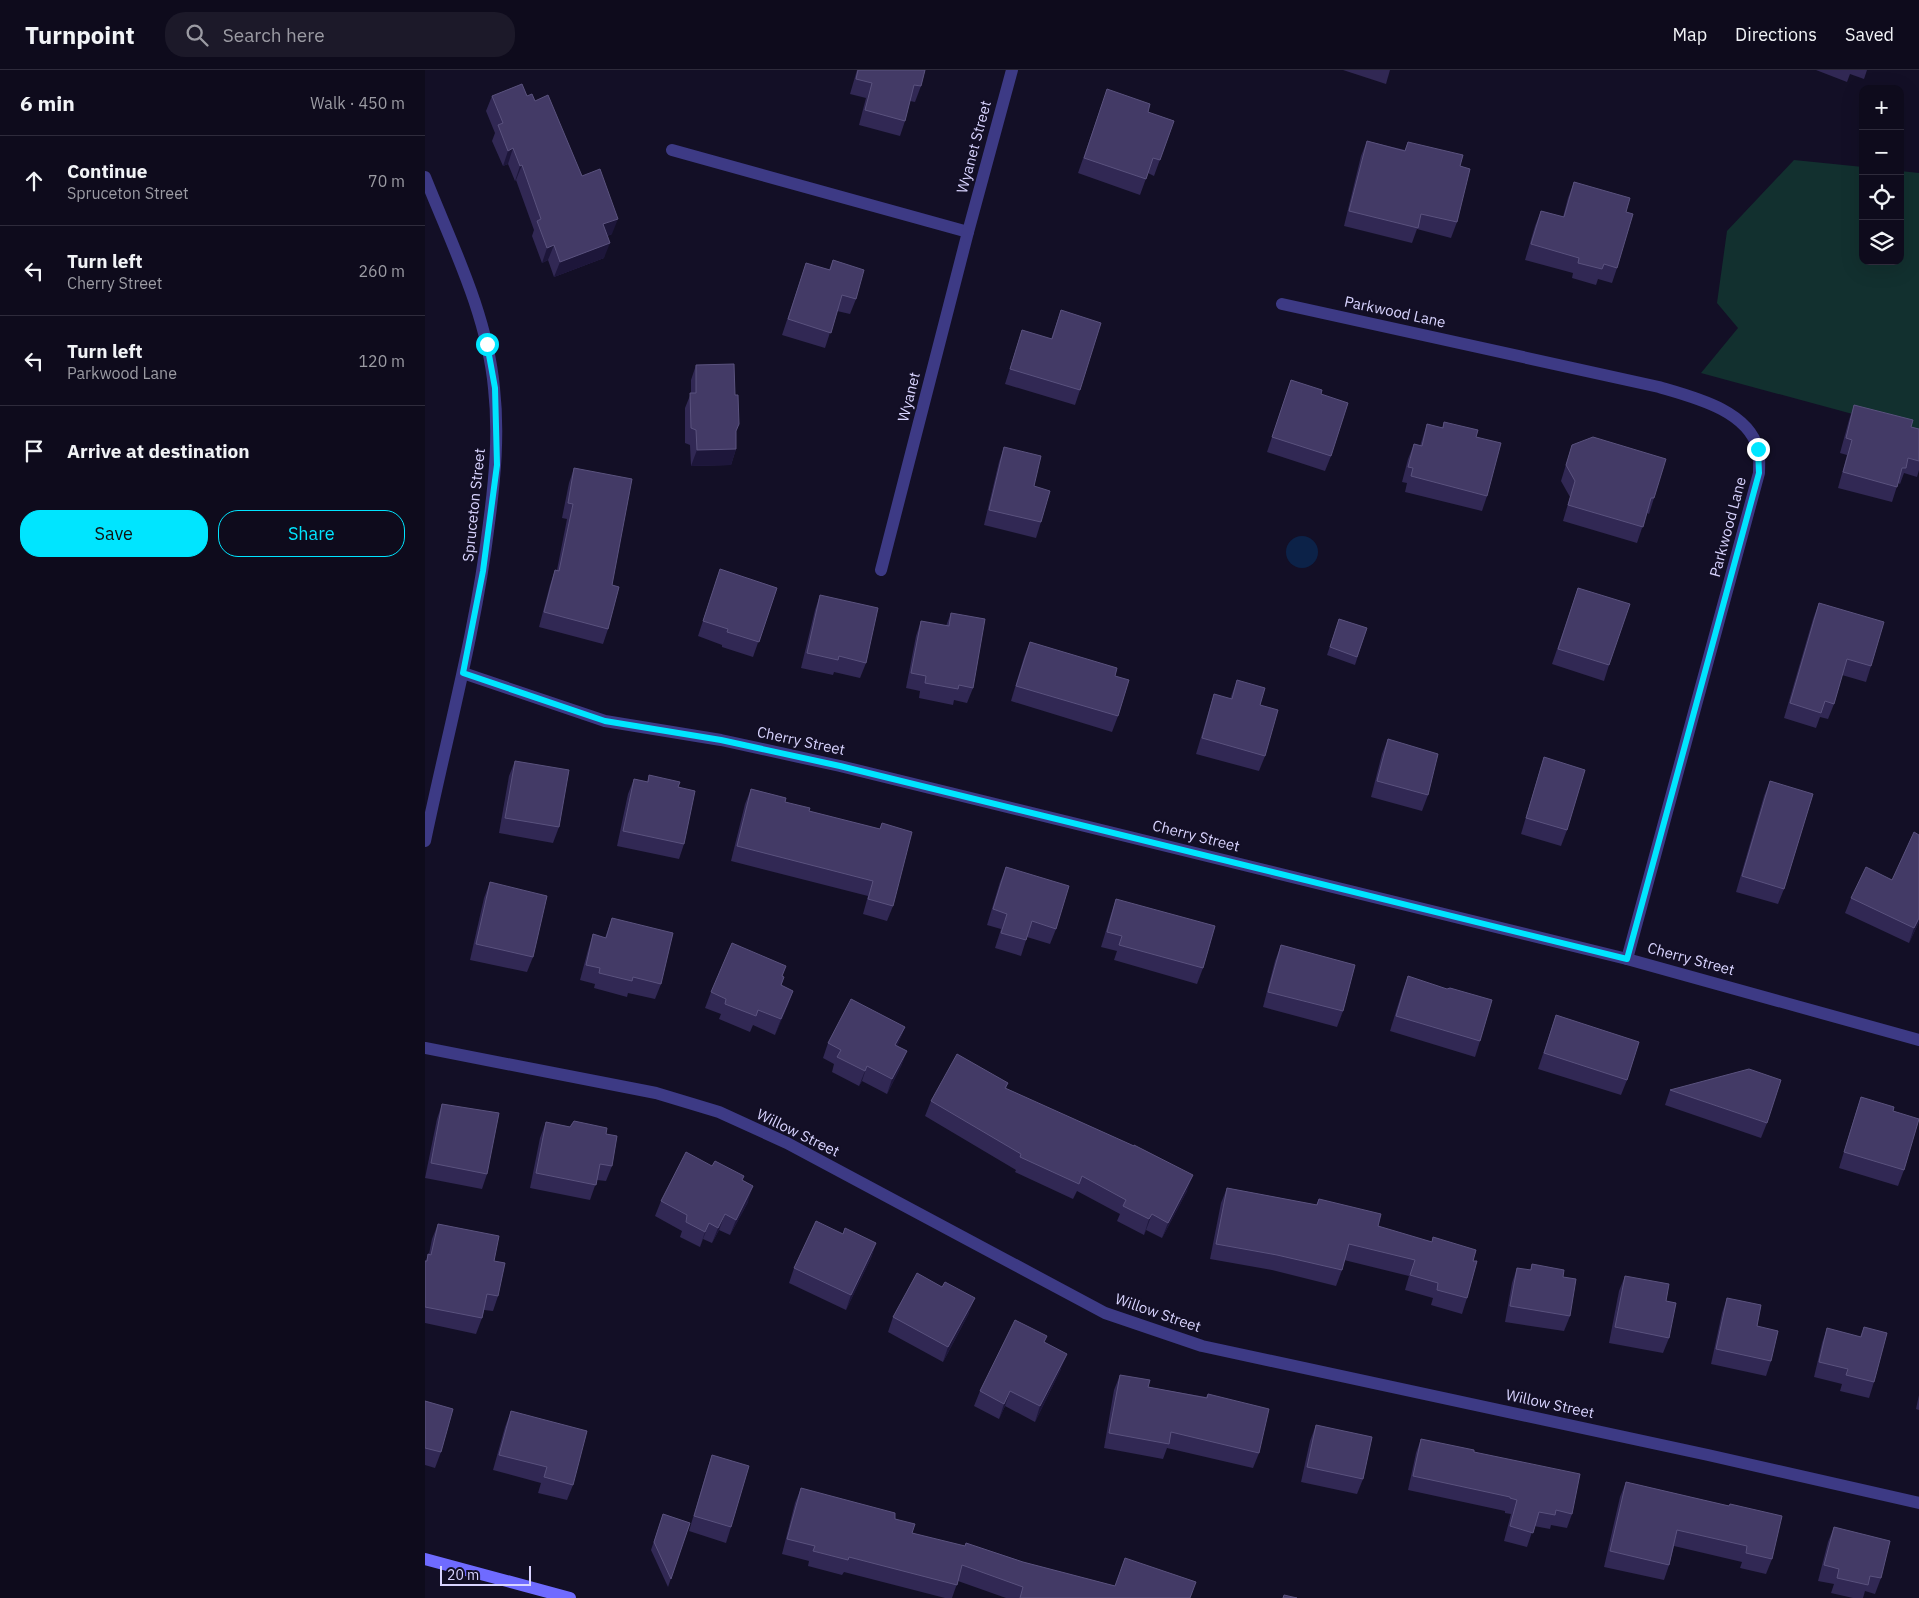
<!DOCTYPE html>
<html lang="en">
<head>
<meta charset="utf-8">
<style>
	body { margin:0; font-family:"IBM Plex Sans",sans-serif; background:#1c1929; color:#f1f3f6 }
	.controls { position:absolute; right:15px; top:15px; display:grid; overflow:hidden; border-radius:10px; box-shadow:0 5px 20px #0002 }
	.controls button { width:45px; height:45px; display:grid; place-items:center; padding:0; border:0; border-bottom:1px solid #2e2b3b; background:#0e0b1c; color:#f1f3f6; font:25px sans-serif }
	.scale { position:absolute; left:15px; bottom:12px; width:91px; box-sizing:border-box; padding-left:5px; border:2px solid #d9d4ff; border-top:0; font-size:14px; line-height:18px; white-space:nowrap; color:#d9d4ff; -webkit-text-stroke:4px #130f26; paint-order:stroke }
	.stop { position:absolute; width:15px; height:15px; margin:-11px; border:4px solid #00e5ff; border-radius:50%; background:#fff }
	.stop.end { background:#00e5ff; border-color:#fff; box-shadow:0 1px 5px #0008 }
	.list { margin:0; padding:0; list-style:none }
	h2 { display:flex; justify-content:space-between; align-items:center; height:65px; margin:0; padding:0 20px; font-size:21px }
	h2 small { font-size:16px; font-weight:400; color:#9b9ba3 }
	.list li { display:grid; grid-template-columns:32px 1fr auto; gap:15px; align-items:center; box-sizing:border-box; height:90px; padding:0 20px; border-top:1px solid #2e2b3b }
	.list b { display:block; font-size:19px; white-space:nowrap }
	.list p { margin:0; font-size:16px; white-space:nowrap; color:#9b9ba3 }
	.list em { font-size:16px; font-style:normal; color:#9b9ba3 }
	.actions { display:flex; gap:10px; padding:15px 20px }
	.actions a { flex:1; padding:11px 0; border:1px solid #00e5ff; border-radius:20px; text-align:center; font-size:18px; color:#00e5ff }
	.actions .main { background:#00e5ff; color:#111 }
	.icon { flex:none; width:28px; height:28px; fill:none; stroke:currentColor; stroke-width:2; stroke-linecap:round; stroke-linejoin:round }
	.map { position:relative; flex:none; width:1494px; height:1528px; overflow:hidden }
	header { display:flex; align-items:center; gap:30px; box-sizing:border-box; height:70px; padding:0 25px; background:#0e0b1c; border-bottom:1px solid #2e2b3b }
	header strong { font-size:24px }
	nav { display:flex; gap:28px; margin-inline-start:auto; font-size:18px }
	.search { width:350px; height:45px; background:#1c1929; display:flex; align-items:center; gap:12px; box-sizing:border-box; padding:0 18px; border-radius:20px; color:#9b9ba3; font-size:19px }
	main { display:flex }
	aside { flex:1; background:#0e0b1c }
	.map>svg:first-child { display:block }
	.green { fill:#12302f }
	.water { fill:#0c2248 }
	.lines { fill:none; stroke-linecap:round; stroke-linejoin:round }
	.street { stroke:#3d3a85; stroke-width:12 }
	.secondary { stroke:#6f6bff; stroke-width:12 }
	.wall { fill:#312854 }
	.shaded-wall { fill:#1d163a }
	.building { fill:#433a66; stroke:#5a527e }
	.route { stroke:#00e5ff; stroke-width:6 }
	.labels { text-anchor:middle; stroke-width:4; stroke-linejoin:round; paint-order:stroke }
	.street-label { font-size:15px; fill:#d9d4ff; stroke:#130f26 }
</style>
</head>
<body>
<header>
<strong>Turnpoint</strong>
<div class="search"><svg class="icon" aria-label="search" viewBox="0 0 24 24"><circle cx="10" cy="10" r="6"/><path d="M15 15l6 6"/></svg>Search here</div>
<nav><a>Map</a><a>Directions</a><a>Saved</a></nav>
</header>
<main>
<aside>
<h2>6 min<small>Walk · 450 m</small></h2>
<ul class="list">
<li><svg class="icon" aria-label="ahead" viewBox="0 0 24 24"><path d="M12 20V5M6 11l6-6 6 6"/></svg><div><b>Continue</b><p>Spruceton Street</p></div><em>70 m</em></li>
<li><svg class="icon" aria-label="left" viewBox="0 0 24 24"><path d="M17 20v-9H6M10 6l-5 5 5 5"/></svg><div><b>Turn left</b><p>Cherry Street</p></div><em>260 m</em></li>
<li><svg class="icon" aria-label="left" viewBox="0 0 24 24"><path d="M17 20v-9H6M10 6l-5 5 5 5"/></svg><div><b>Turn left</b><p>Parkwood Lane</p></div><em>120 m</em></li>
<li><svg class="icon" aria-label="arrive" viewBox="0 0 24 24"><path d="M6 21V4h12l-3 4 3 4H6"/></svg><div><b>Arrive at destination</b></div></li>
</ul>
<div class="actions"><a class="main">Save</a><a>Share</a></div>
</aside>
<div class="map">
<svg width="1494" height="1528" viewBox="0 0 1494 1528">
	<rect width="100%" height="100%" fill="#130f26"/>
	<!-- green -->
	<polygon class="green" points="1369,90 1438,97 1438,191 1475,191 1475,101 1494,103 1494,362 1276,303 1313,258 1292,233 1302,161"/>
	<!-- water -->
	<circle class="water" cx="877" cy="482" r="16"/>
	<g class="lines">
		<!-- street -->
		<g class="street">
			<polyline points="247,80 543,162"/>
			<path d="M0,107C27,175 62,244 69,318C74,363 70,408 64,453C51,561 22,665 0,771"/>
			<path d="M857,234L1234,317C1268,327 1323,340 1333,379C1335,387 1334,395 1334,403L1202,889"/>
			<polyline points="456,500 543,162 587,0"/>
			<polyline points="38,603 180,651 296,670 415,696 1202,889 1494,970"/>
			<polyline points="0,978 231,1023 294,1042 362,1073 680,1243 777,1276 1283,1385 1494,1433"/>
		</g>
		<!-- secondary -->
		<polyline class="secondary" points="0,1489 145,1528"/>
	</g>
	<!-- wall -->
	<g class="wall">
		<polygon points="432,0 500,0 496,16 490,32 485,31 480,51 475,66 434,55 441,28 425,24"/>
		<polygon points="918,0 965,0 961,14"/>
		<polygon points="1391,0 1442,0 1439,9 1425,4 1422,12"/>
		<polygon points="67,26 102,26 110,31 157,106 187,164 182,166 179,188 129,207 123,190 117,193 107,166 109,160 91,110 90,111 83,94 78,96 67,71 70,63 61,41"/>
		<polygon points="677,34 723,42 749,51 729,106 723,103 715,125 653,103"/>
		<polygon points="942,71 980,80 983,72 1035,96 1032,152 1026,168 992,159 987,173 919,156 936,86"/>
		<polygon points="1149,112 1201,142 1192,198 1187,213 1173,209 1171,215 1147,208 1148,203 1100,190 1110,156 1116,141 1138,147 1143,128"/>
		<polygon points="408,190 431,229 425,244 412,241 400,278 357,265 381,193 404,200"/>
		<polygon points="636,240 655,320 650,335 580,314 597,260 626,269"/>
		<polygon points="271,295 311,362 311,379 306,395 266,396 265,375 260,373 260,338 266,323 266,310"/>
		<polygon points="866,310 896,324 906,386 900,401 842,382"/>
		<polygon points="1429,335 1486,357 1494,359 1494,400 1492,407 1479,403 1475,414 1473,413 1467,432 1413,418 1422,385 1415,383 1424,350"/>
		<polygon points="1019,352 1051,367 1062,426 1057,441 980,422 982,413 977,412 983,389 989,374 995,376 1002,354 1017,358"/>
		<polygon points="1147,375 1229,428 1224,444 1222,443 1212,473 1138,451 1145,427 1136,411"/>
		<polygon points="579,377 609,416 616,452 611,468 559,455 574,392"/>
		<polygon points="149,398 187,515 183,559 178,574 114,557 125,515 130,500 132,500 142,449 137,448 144,413"/>
		<polygon points="295,499 352,518 328,587 297,577 297,575 273,566"/>
		<polygon points="1153,518 1184,595 1179,611 1127,594"/>
		<polygon points="395,525 441,593 435,608 409,602 408,605 376,598 390,540"/>
		<polygon points="1394,533 1446,596 1441,612 1417,605 1409,634 1403,649 1395,647 1391,658 1359,648 1388,549"/>
		<polygon points="526,543 548,618 542,633 529,630 528,635 494,628 495,621 481,618 491,566 496,551 521,556"/>
		<polygon points="914,549 942,558 930,595 902,585"/>
		<polygon points="605,572 690,606 693,646 687,662 586,631 599,587"/>
		<polygon points="812,610 840,686 834,701 771,684 784,640 789,624 805,629"/>
		<polygon points="963,669 1003,725 997,741 946,727 957,684"/>
		<polygon points="1119,687 1142,760 1136,776 1096,764 1114,703"/>
		<polygon points="90,691 134,757 128,773 74,763 84,706"/>
		<polygon points="224,705 253,717 259,774 254,789 192,776 203,724 209,709 222,712"/>
		<polygon points="1345,711 1359,819 1353,834 1311,822 1339,726"/>
		<polygon points="326,719 384,741 454,759 468,836 462,851 438,844 443,826 306,791 320,734"/>
		<polygon points="581,797 631,859 625,874 602,867 596,886 570,878 576,859 562,855 575,812"/>
		<polygon points="1467,810 1494,852 1484,873 1420,843 1426,828"/>
		<polygon points="65,812 108,887 102,902 45,890 59,828"/>
		<polygon points="691,829 778,898 772,914 689,890 692,881 676,877 686,844"/>
		<polygon points="187,848 236,914 230,929 203,923 202,927 169,918 170,914 155,910 163,880 168,864 180,868"/>
		<polygon points="856,875 918,941 912,957 838,937 850,891"/>
		<polygon points="361,896 357,906 359,907 356,916 368,921 350,965 328,955 325,962 294,949 296,944 280,938 286,922"/>
		<polygon points="983,906 1055,971 1050,987 965,961 977,922"/>
		<polygon points="1131,945 1202,1010 1196,1025 1113,999"/>
		<polygon points="480,957 472,976 482,981 476,996 462,1024 437,1011 434,1016 407,1002 409,994 398,988 403,973"/>
		<polygon points="583,1013 581,1019 762,1121 737,1168 721,1160 719,1165 692,1151 695,1144 652,1121 648,1129 590,1102 591,1100 500,1046 506,1031"/>
		<polygon points="1245,1020 1342,1053 1336,1068 1240,1035"/>
		<polygon points="1436,1027 1468,1041 1479,1100 1473,1116 1414,1098 1431,1042"/>
		<polygon points="17,1034 62,1104 57,1119 0,1108 12,1049"/>
		<polygon points="121,1052 181,1064 187,1096 181,1111 172,1110 165,1130 105,1118 115,1068"/>
		<polygon points="317,1111 323,1132 305,1165 294,1160 287,1173 278,1169 275,1177 255,1167 257,1161 230,1146 236,1131"/>
		<polygon points="802,1118 891,1135 894,1129 953,1156 1048,1191 1042,1228 1037,1244 1006,1235 1008,1228 980,1220 984,1206 919,1190 917,1200 911,1216 847,1200 785,1189 796,1133"/>
		<polygon points="13,1154 69,1191 73,1226 68,1241 59,1240 57,1248 51,1264 0,1253 0,1191 1,1191 3,1184 4,1184 7,1169"/>
		<polygon points="418,1164 451,1173 446,1188 421,1240 364,1213 369,1198"/>
		<polygon points="1107,1194 1138,1207 1145,1246 1139,1261 1080,1252 1087,1213 1092,1198 1105,1200"/>
		<polygon points="1200,1206 1241,1231 1244,1268 1238,1283 1184,1273 1194,1221"/>
		<polygon points="517,1217 544,1243 518,1292 463,1262 468,1247"/>
		<polygon points="1302,1228 1332,1256 1346,1291 1341,1306 1286,1294 1297,1243"/>
		<polygon points="1439,1257 1449,1312 1444,1328 1415,1321 1417,1314 1389,1307 1397,1273 1402,1258 1435,1267"/>
		<polygon points="620,1272 636,1299 610,1352 580,1336 574,1349 549,1336 555,1321"/>
		<polygon points="695,1305 723,1317 781,1327 783,1324 834,1383 828,1398 742,1378 738,1389 679,1378 689,1320"/>
		<polygon points="1494,1325 1494,1340 1491,1339"/>
		<polygon points="0,1331 16,1382 10,1398 0,1395"/>
		<polygon points="86,1341 148,1415 142,1430 113,1423 116,1413 68,1400 80,1357"/>
		<polygon points="891,1355 938,1409 932,1424 876,1412 885,1371"/>
		<polygon points="996,1369 1049,1382 1147,1444 1142,1458 1126,1455 1125,1459 1109,1456 1102,1477 1079,1471 1086,1444 1080,1443 1080,1441 983,1420 991,1383"/>
		<polygon points="287,1385 306,1457 301,1473 264,1461 282,1400"/>
		<polygon points="1201,1412 1304,1436 1347,1489 1341,1504 1315,1498 1317,1492 1249,1476 1244,1495 1239,1510 1179,1497 1195,1427"/>
		<polygon points="376,1418 470,1449 487,1463 690,1516 765,1528 581,1528 533,1511 527,1528 520,1528 419,1502 417,1505 383,1496 384,1491 357,1484 370,1433"/>
		<polygon points="238,1444 265,1453 243,1517 226,1480"/>
		<polygon points="1409,1457 1456,1508 1450,1524 1440,1521 1438,1528 1428,1528 1406,1523 1409,1514 1393,1511 1403,1472"/>
	</g>
	<!-- shaded-wall -->
	<g class="shaded-wall">
		<polygon points="88,78 83,94 78,96 83,81"/>
		<polygon points="97,95 91,110 90,111 95,96"/>
		<polygon points="193,149 187,164 172,170 178,154"/>
		<polygon points="185,173 179,188 129,207 135,192"/>
		<polygon points="129,175 123,190 117,193 122,178"/>
		<polygon points="311,379 306,395 266,396 272,380"/>
		<polygon points="1494,848 1494,852 1484,873 1489,858"/>
		<polygon points="368,921 363,936 350,965 356,949"/>
		<polygon points="480,957 474,972 465,990 470,975"/>
		<polygon points="482,981 476,996 462,1024 467,1009"/>
		<polygon points="442,996 437,1011 434,1016"/>
		<polygon points="768,1105 762,1121 737,1168 743,1153"/>
		<polygon points="328,1116 323,1132 305,1165 311,1150"/>
		<polygon points="300,1144 294,1160 287,1173 293,1158"/>
		<polygon points="727,1144 721,1160 719,1165 724,1149"/>
		<polygon points="284,1153 275,1177 280,1162"/>
		<polygon points="451,1173 446,1188 421,1240 426,1225"/>
		<polygon points="550,1228 544,1243 518,1292 523,1277"/>
		<polygon points="642,1284 636,1299 610,1352 615,1336"/>
		<polygon points="585,1321 580,1336 574,1349 579,1334"/>
	</g>
	<!-- building -->
	<g class="building">
		<polygon points="433,0 500,0 496,16 489,15 480,51 440,40 447,13 431,9"/>
		<polygon points="97,14 102,26 107,24 110,31 123,25 157,106 175,99 193,149 178,154 185,173 135,192 129,175 122,178 112,151 116,149 97,95 95,96 88,78 83,81 73,55 78,53 67,26"/>
		<polygon points="682,19 725,34 723,42 749,51 735,90 728,88 721,109 659,88"/>
		<polygon points="942,71 980,81 983,72 1038,85 1035,96 1045,99 1032,152 996,144 993,158 924,141"/>
		<polygon points="1149,112 1205,128 1201,142 1208,144 1192,198 1179,194 1177,199 1153,193 1154,188 1106,174 1116,141 1139,147"/>
		<polygon points="408,190 439,200 431,229 417,225 406,263 363,249 381,193 405,200"/>
		<polygon points="636,240 676,253 655,320 585,299 597,260 627,269"/>
		<polygon points="309,294 310,325 313,325 314,354 311,361 311,379 272,380 271,360 266,358 265,323 271,323 271,295"/>
		<polygon points="866,310 897,320 896,324 923,333 906,386 847,367"/>
		<polygon points="1429,335 1488,350 1486,357 1494,359 1494,391 1483,388 1481,398 1477,398 1472,417 1418,402 1427,370 1421,368"/>
		<polygon points="1019,352 1053,360 1051,367 1076,373 1062,426 986,406 988,398 983,397 989,374 997,376 1002,354 1018,358"/>
		<polygon points="1168,367 1241,389 1229,428 1226,428 1218,457 1143,435 1150,411 1141,395 1147,375"/>
		<polygon points="579,377 616,386 609,416 625,421 616,452 564,440"/>
		<polygon points="149,398 207,409 187,515 194,517 183,559 119,542 130,500 134,501 148,434 143,433"/>
		<polygon points="295,499 352,518 334,572 302,562 303,559 278,551"/>
		<polygon points="1153,518 1205,534 1184,595 1133,579"/>
		<polygon points="395,525 453,538 441,593 414,586 413,590 382,583"/>
		<polygon points="1394,533 1459,552 1446,596 1422,589 1409,634 1400,631 1396,643 1365,633"/>
		<polygon points="526,543 560,549 548,618 534,615 533,619 500,613 501,606 486,603 496,551 524,556"/>
		<polygon points="914,549 942,558 932,587 905,577"/>
		<polygon points="605,572 692,598 690,606 704,610 693,646 591,616"/>
		<polygon points="812,610 840,618 835,635 853,640 840,686 777,668 789,624 807,629"/>
		<polygon points="963,669 1013,684 1003,725 952,711"/>
		<polygon points="1119,687 1160,700 1142,760 1101,748"/>
		<polygon points="90,691 144,700 134,757 80,748"/>
		<polygon points="224,705 255,712 253,717 270,721 259,774 198,761 209,709 223,712"/>
		<polygon points="1345,711 1388,724 1359,819 1317,806"/>
		<polygon points="326,719 361,728 360,732 385,738 384,741 455,759 457,753 487,762 468,836 443,829 448,811 312,776"/>
		<polygon points="1489,762 1494,765 1494,848 1489,858 1426,828 1441,797 1467,810"/>
		<polygon points="581,797 644,816 631,859 607,851 601,870 576,863 582,844 568,839"/>
		<polygon points="65,812 122,826 108,887 51,874"/>
		<polygon points="691,829 790,856 778,898 694,875 697,866 682,862"/>
		<polygon points="187,848 248,863 236,914 208,907 207,911 174,903 175,898 161,895 168,864 181,868"/>
		<polygon points="307,873 361,896 357,906 359,907 356,915 368,921 356,949 333,940 331,946 300,934 301,929 286,922"/>
		<polygon points="856,875 930,895 918,941 843,922"/>
		<polygon points="983,906 1022,919 1025,918 1067,930 1055,971 971,946"/>
		<polygon points="426,929 480,957 470,975 482,981 467,1009 442,996 440,1001 412,987 416,980 403,973"/>
		<polygon points="1131,945 1214,972 1202,1010 1119,983"/>
		<polygon points="532,984 583,1013 580,1018 709,1076 709,1075 768,1105 743,1153 727,1144 724,1149 698,1136 701,1130 657,1106 654,1114 595,1087 596,1084 506,1031"/>
		<polygon points="1324,999 1356,1010 1342,1053 1245,1020"/>
		<polygon points="1436,1027 1469,1037 1468,1041 1494,1049 1479,1100 1419,1082"/>
		<polygon points="17,1034 74,1043 62,1104 6,1093"/>
		<polygon points="149,1051 182,1058 181,1064 192,1066 187,1096 175,1094 171,1115 111,1103 121,1052 145,1057"/>
		<polygon points="261,1082 287,1096 290,1091 319,1106 317,1110 328,1116 311,1150 300,1144 293,1158 284,1153 280,1162 261,1152 262,1145 236,1131"/>
		<polygon points="802,1118 892,1135 894,1129 956,1144 953,1156 1007,1172 1008,1167 1051,1180 1048,1191 1052,1191 1042,1228 1012,1220 1013,1213 985,1205 990,1190 924,1174 917,1200 852,1185 791,1174"/>
		<polygon points="391,1151 418,1164 420,1158 451,1173 426,1225 369,1198"/>
		<polygon points="13,1154 74,1166 69,1191 80,1193 73,1226 62,1224 57,1248 0,1237 0,1191 2,1191 3,1184 6,1185"/>
		<polygon points="1107,1194 1139,1200 1138,1207 1151,1209 1145,1246 1085,1236 1092,1198 1106,1200"/>
		<polygon points="492,1203 517,1217 520,1212 550,1228 523,1277 468,1247"/>
		<polygon points="1200,1206 1244,1214 1241,1231 1251,1233 1244,1268 1190,1257"/>
		<polygon points="1302,1228 1336,1235 1332,1256 1353,1261 1346,1291 1291,1279"/>
		<polygon points="590,1250 622,1266 619,1272 642,1284 615,1336 585,1321 579,1334 555,1321"/>
		<polygon points="1439,1257 1462,1263 1449,1312 1421,1305 1423,1299 1394,1292 1402,1258 1436,1267"/>
		<polygon points="695,1305 725,1310 723,1317 782,1328 783,1324 844,1339 834,1383 746,1362 744,1374 684,1363"/>
		<polygon points="0,1331 28,1339 16,1382 0,1378"/>
		<polygon points="86,1341 162,1361 148,1415 119,1407 122,1397 74,1385"/>
		<polygon points="891,1355 947,1367 938,1409 882,1397"/>
		<polygon points="996,1369 1049,1380 1049,1382 1155,1404 1147,1444 1131,1440 1130,1445 1114,1442 1108,1463 1085,1456 1092,1430 1085,1428 1085,1427 988,1406"/>
		<polygon points="287,1385 324,1396 306,1457 269,1446"/>
		<polygon points="1201,1412 1304,1436 1305,1434 1357,1446 1347,1489 1321,1483 1322,1476 1252,1460 1244,1495 1185,1481"/>
		<polygon points="376,1418 470,1443 470,1449 490,1454 487,1463 540,1476 541,1473 598,1492 690,1516 700,1488 771,1512 765,1528 595,1528 598,1517 537,1495 532,1515 424,1487 423,1490 388,1481 390,1476 362,1469"/>
		<polygon points="238,1444 265,1453 246,1509 229,1472"/>
		<polygon points="1409,1457 1465,1471 1456,1508 1445,1506 1443,1515 1412,1508 1414,1499 1399,1495"/>
		<polygon points="859,1525 872,1528 858,1528"/>
	</g>
	<g class="lines">
		<!-- route -->
		<polyline class="route" points="62,274 70,318 72,395 58,501 38,603 180,651 296,670 415,696 1202,889 1334,403 1333,379"/>
	</g>
	<g class="labels">
		<!-- street labels -->
		<g class="street-label">
			<text transform="translate(549 77) rotate(-75)" y="5">Wyanet Street</text>
			<text transform="translate(970 242) rotate(12)" y="5">Parkwood Lane</text>
			<text transform="translate(484 327) rotate(-76)" y="5">Wyanet</text>
			<text transform="translate(49 435) rotate(-84)" y="5">Spruceton Street</text>
			<text transform="translate(1303 457) rotate(-75)" y="5">Parkwood Lane</text>
			<text transform="translate(376 671) rotate(12)" y="5">Cherry Street</text>
			<text transform="translate(771 766) rotate(14)" y="5">Cherry Street</text>
			<text transform="translate(1266 889) rotate(15)" y="5">Cherry Street</text>
			<text transform="translate(373 1063) rotate(26)" y="5">Willow Street</text>
			<text transform="translate(733 1243) rotate(19)" y="5">Willow Street</text>
			<text transform="translate(1125 1334) rotate(12)" y="5">Willow Street</text>
		</g>
	</g>
</svg>
<div class="controls">
<button>+</button>
<button>−</button>
<button><svg class="icon" aria-label="locate" viewBox="0 0 24 24"><circle cx="12" cy="12" r="6"/><path d="M12 2v4M12 18v4M2 12h4M18 12h4"/></svg></button>
<button><svg class="icon" aria-label="layers" viewBox="0 0 24 24"><path d="M12 4l9 5-9 5-9-5zM3 14l9 5 9-5"/></svg></button>
</div>
<div class="scale">20 m</div>
<div class="stop" style="left:62px;top:274px"></div>
<div class="stop end" style="left:1333px;top:379px"></div>
</div>
</main>
</body>
</html>
